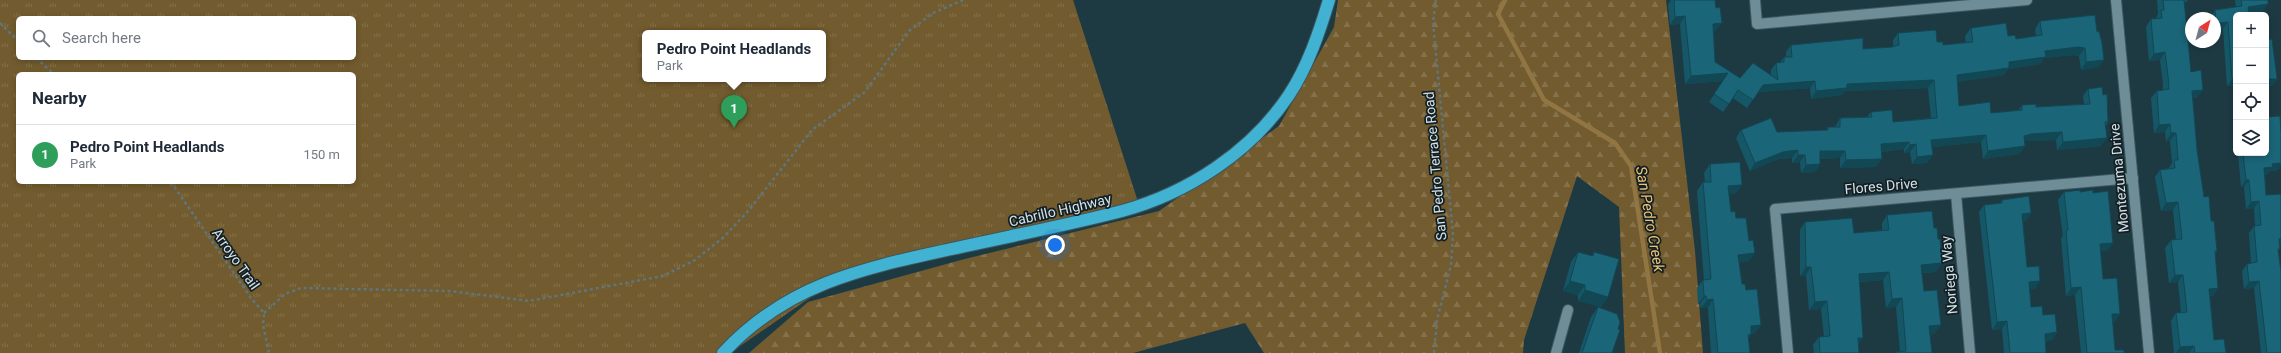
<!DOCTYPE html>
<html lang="en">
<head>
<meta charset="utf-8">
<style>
	body { margin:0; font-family:Roboto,sans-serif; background:#f2f2f3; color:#1f2937 }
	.controls { position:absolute; right:12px; top:12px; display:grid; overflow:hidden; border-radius:6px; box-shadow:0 2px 6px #0003 }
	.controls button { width:36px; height:36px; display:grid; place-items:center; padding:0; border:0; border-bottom:1px solid #e0e1e3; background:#fff; color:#1f2937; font:20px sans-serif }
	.compass { position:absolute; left:2185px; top:12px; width:36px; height:36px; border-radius:50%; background:#fff; box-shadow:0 2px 6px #0003; rotate:36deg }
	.you { position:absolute; left:1055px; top:245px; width:14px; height:14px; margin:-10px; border:3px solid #fff; border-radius:50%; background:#1a73e8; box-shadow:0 0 0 6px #1a73e833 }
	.badge { display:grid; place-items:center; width:26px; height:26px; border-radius:50%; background:#1a73e8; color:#fff; font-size:13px; font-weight:700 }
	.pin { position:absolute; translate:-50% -33px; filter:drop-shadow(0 1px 2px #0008) }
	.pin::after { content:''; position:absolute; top:21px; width:14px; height:12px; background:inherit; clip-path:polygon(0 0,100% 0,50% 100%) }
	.popup { position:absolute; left:642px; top:30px; width:184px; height:52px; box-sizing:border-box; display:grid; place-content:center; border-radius:6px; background:#fff; filter:drop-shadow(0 1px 3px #0005); font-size:13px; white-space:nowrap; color:#747a83 }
	.popup b { font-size:15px; color:#1f2937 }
	.popup::after { content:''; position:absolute; left:50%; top:100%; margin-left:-8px; border:8px solid transparent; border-top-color:#fff }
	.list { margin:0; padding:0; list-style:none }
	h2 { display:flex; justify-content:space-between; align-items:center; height:52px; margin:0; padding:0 16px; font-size:17px }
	h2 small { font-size:13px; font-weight:400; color:#747a83 }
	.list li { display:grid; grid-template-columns:26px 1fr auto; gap:12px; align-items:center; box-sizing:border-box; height:60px; padding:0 16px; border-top:1px solid #e0e1e3 }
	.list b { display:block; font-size:15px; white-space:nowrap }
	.list p { margin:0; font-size:13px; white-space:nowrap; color:#747a83 }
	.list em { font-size:13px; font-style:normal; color:#747a83 }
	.icon { flex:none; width:22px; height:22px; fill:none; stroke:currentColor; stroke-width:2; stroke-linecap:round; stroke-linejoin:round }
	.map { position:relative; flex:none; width:2281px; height:353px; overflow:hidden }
	.search { position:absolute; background:#fff; box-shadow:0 2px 6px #0003; left:16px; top:16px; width:340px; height:44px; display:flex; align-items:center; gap:10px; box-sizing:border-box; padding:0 14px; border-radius:6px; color:#747a83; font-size:15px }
	.panel { position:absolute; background:#fff; box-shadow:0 2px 6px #0003; left:16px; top:72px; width:340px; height:112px; border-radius:6px }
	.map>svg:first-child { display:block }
	.forest { fill:url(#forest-firs) }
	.park { fill:url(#park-tufts); fill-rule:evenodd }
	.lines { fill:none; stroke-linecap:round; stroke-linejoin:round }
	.stream { stroke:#917644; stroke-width:4.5 }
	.minor-casing { stroke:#3d575e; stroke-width:12 }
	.highway-casing { stroke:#3d575e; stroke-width:14 }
	.path { stroke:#5e767e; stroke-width:2.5; stroke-dasharray:3 3; stroke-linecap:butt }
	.minor { stroke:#6e8d97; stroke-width:10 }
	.highway { stroke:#41b2d1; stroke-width:12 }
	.wall { fill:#165767 }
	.shaded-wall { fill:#124754 }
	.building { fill:#1a6578; stroke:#124754 }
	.labels { text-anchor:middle; stroke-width:3.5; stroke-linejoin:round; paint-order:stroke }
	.street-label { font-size:14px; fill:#d2e2e8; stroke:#131f23 }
	.water-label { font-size:15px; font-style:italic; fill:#ebc376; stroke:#131f23 }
</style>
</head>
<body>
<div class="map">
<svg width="2281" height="353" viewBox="0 0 2281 353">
	<defs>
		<pattern id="forest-firs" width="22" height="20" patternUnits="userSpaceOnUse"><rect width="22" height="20" fill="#725b2e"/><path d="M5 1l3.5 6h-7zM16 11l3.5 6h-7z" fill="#85724c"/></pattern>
		<pattern id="park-tufts" width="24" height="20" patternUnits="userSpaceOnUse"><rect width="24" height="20" fill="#725b2e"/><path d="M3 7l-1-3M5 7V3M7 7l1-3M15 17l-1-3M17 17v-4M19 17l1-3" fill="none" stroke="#85724c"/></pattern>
	</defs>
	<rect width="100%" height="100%" fill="#1d3a43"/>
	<!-- forest -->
	<polygon class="forest" points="1338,0 1666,0 1695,251 1703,353 1625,353 1619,207 1577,176 1524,340 1523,353 1264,353 1245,323 1133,353 749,353 808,302 961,260 1159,211 1279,126 1334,27"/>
	<!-- park -->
	<path class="park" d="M0,0H1073L1140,208L854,276L811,297L730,353H0ZM18,18H354V58H18ZM645,33H823V79H645ZM18,74H354V182H18Z"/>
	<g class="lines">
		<!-- stream -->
		<polyline class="stream" points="1505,0 1498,14 1544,100 1615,143 1631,166 1660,353"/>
		<!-- minor casing -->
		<g class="minor-casing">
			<g id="minor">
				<polyline points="1755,0 1757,24 2027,0"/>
				<polyline points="2116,0 2149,353"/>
				<polyline points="1956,194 1970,353"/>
				<polyline points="1556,353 1568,310"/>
				<polyline points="1788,353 1775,209 2133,178"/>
			</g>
		</g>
		<!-- highway casing -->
		<g class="highway-casing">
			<path id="highway" d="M723,353C786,285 860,269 947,250C1005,237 1064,226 1122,211C1188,193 1251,152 1289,95C1308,66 1319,33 1329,0"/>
		</g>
		<!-- path -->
		<g class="path">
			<polyline points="0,23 18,41"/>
			<polyline points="36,58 54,74"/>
			<polyline points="171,182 251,298 264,313 263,325 269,353"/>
			<polyline points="264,313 285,294 301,288 450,291 529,301 663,276 695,260 724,237 749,210 812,130 865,92 909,31 933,13 963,0"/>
			<polyline points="1434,353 1437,320 1451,265 1453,235 1433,22 1436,0"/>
		</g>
		<!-- minor -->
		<use href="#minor" class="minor"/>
		<!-- highway -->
		<use href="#highway" class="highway"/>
	</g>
	<!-- wall -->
	<g class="wall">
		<polygon points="1671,0 1715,0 1716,31 1713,31 1715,62 1740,78 1771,76 1771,70 1776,63 1780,62 1784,57 1786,57 1786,52 1791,45 1863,49 1893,47 1893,40 1898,33 1937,42 1943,45 1966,43 1965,36 1971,28 2008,36 2016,39 2036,36 2035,29 2040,21 2095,15 2099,67 2081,70 2079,56 2073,55 2044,58 2040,64 2008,69 2004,75 1957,82 1959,106 1991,113 2018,111 2022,105 2036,107 2084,104 2083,96 2088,89 2103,95 2108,122 2106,126 2101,146 2057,150 2056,140 2025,141 2024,142 2025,146 2019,154 1983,159 1981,142 1932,147 1933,155 1927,163 1912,164 1910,152 1904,153 1904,149 1881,152 1876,167 1840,168 1840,158 1820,159 1820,164 1815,172 1801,173 1800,162 1792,163 1792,158 1778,159 1750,171 1736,138 1741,130 1777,132 1826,130 1828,127 1835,127 1840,118 1867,117 1871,112 1893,122 1931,118 1928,88 1845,91 1842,95 1811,99 1810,88 1758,92 1747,108 1733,98 1723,112 1709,102 1723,81 1685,84 1680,24 1670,25 1668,5"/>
		<polygon points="2157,0 2188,0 2186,2 2184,2 2191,72 2197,98 2193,98 2197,150 2204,197 2211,221 2217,251 2215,254 2218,288 2213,296 2210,296 2214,340 2226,353 2174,353 2171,321 2176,313 2181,313 2178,282 2169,283 2165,248 2171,240 2176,240 2173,210 2161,211 2155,177 2160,170 2169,168 2172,163 2170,141 2166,141 2165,132 2154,133 2151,98 2157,91 2163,90 2163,84 2160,60 2149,61 2146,27 2151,19 2156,18 2158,14"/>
		<polygon points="2235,0 2268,0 2263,11 2236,15 2236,87 2236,85 2227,86 2223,29 2215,30 2215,18 2211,18 2211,17 2215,10 2236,7"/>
		<polygon points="2268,117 2278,170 2270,171 2268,174 2265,175 2266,195 2280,245 2280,249 2278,251 2281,353 2261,353 2254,288 2244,289 2242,271 2247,264 2251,263 2249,233 2254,226 2255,226 2254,208 2246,209 2244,187 2241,187 2238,154 2238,153 2266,153"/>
		<polygon points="1710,164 1736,194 1729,194 1731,212 1736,218 1755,253 1749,261 1739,262 1742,284 1746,290 1761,325 1755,333 1751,334 1748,339 1750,353 1711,353 1708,308 1701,308 1700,304 1698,304 1697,288 1703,280 1704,280 1697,191 1703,182 1705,182 1704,173"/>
		<polygon points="2064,192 2080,192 2093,193 2113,243 2107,251 2100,251 2103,279 2120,314 2115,321 2113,322 2115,350 2124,353 2081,353 2075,295 2066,296 2061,238 2063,236 2058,200"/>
		<polygon points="2002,200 2031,213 2026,221 2023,221 2027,267 2040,281 2035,289 2030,289 2031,307 2043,315 2057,332 2052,340 2045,341 2046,353 2004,353 2002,329 1992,330 1979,212 1984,205 2000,203"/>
		<polygon points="1887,215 1936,272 1922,273 1924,291 1935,334 1930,334 1932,353 1895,353 1896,352 1900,352 1896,307 1886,308 1883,280 1859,282 1858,345 1859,353 1814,353 1813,345 1819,337 1824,337 1821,309 1809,310 1806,275 1800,276 1800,230 1805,222 1854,233 1882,230 1882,223"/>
		<polygon points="1578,252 1592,256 1594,252 1608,297 1601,307 1578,301 1578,295 1563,291 1571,262"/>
		<polygon points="1598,307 1618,329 1612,353 1579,353 1591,317"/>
	</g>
	<!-- shaded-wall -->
	<g class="shaded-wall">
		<polygon points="2268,4 2263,11 2243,14 2248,7"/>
		<polygon points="1685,16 1680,24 1670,25 1675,17"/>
		<polygon points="2228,22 2223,29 2215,30 2215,25 2216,23"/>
		<polygon points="1722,23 1716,31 1708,32 1713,24"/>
		<polygon points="2078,47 2085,48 2079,56 2073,55 2044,58 2040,64 2008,69 2004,75 1952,83 1957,75 2009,62 2045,51"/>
		<polygon points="2165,52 2160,60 2149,61 2154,54"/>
		<polygon points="2104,60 2099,67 2081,70 2086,62"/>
		<polygon points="1728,73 1723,81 1685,84 1691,76"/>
		<polygon points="2236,78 2236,85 2227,86 2232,79"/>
		<polygon points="2266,79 2277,79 2272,86 2266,86"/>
		<polygon points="1934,80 1928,88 1845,91 1842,95 1811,99 1816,91 1847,84"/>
		<polygon points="1815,81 1810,88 1758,92 1763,85"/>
		<polygon points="2203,90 2197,98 2187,99 2192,91"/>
		<polygon points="2170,124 2165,132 2154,133 2159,125"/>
		<polygon points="2062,132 2056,140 2025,141 2018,143 2024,136 2031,134"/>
		<polygon points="2171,133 2176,133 2170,141 2166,141"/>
		<polygon points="1986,135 1981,142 1926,148 1931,140"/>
		<polygon points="2107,138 2101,146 2057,150 2063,142"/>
		<polygon points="1909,142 1904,149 1875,152 1881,144"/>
		<polygon points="1916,144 1910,152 1904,153 1910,145"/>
		<polygon points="2025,146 2019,154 1983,159 1988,151"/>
		<polygon points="1798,150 1792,158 1778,159 1750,171 1755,163 1783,152"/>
		<polygon points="1820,151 1845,151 1840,158 1814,159"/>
		<polygon points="1798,155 1805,155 1800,162 1792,163"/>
		<polygon points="1933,155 1927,163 1912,164 1917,157"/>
		<polygon points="1882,159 1876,167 1840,168 1846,160"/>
		<polygon points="2281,163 2281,166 2278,170 2270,171 2268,174 2259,175 2264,168 2272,164"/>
		<polygon points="1820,164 1815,172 1801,173 1806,165"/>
		<polygon points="2246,180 2249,180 2244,187 2241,187"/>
		<polygon points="1742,185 1736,194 1723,194 1728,186"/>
		<polygon points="2259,201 2254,208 2246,209 2251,202"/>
		<polygon points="2178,202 2173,210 2161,211 2166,203"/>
		<polygon points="2031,213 2026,221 2017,222 2022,214"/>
		<polygon points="2279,239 2281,239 2281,245 2274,246"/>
		<polygon points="2113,243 2107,251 2094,252 2100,244"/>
		<polygon points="1755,253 1749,261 1733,263 1738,255"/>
		<polygon points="1942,263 1936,272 1916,273 1921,265"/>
		<polygon points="1806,267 1811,267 1806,275 1800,276"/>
		<polygon points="1889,272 1883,280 1853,282 1859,274"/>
		<polygon points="2175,275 2183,275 2178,282 2169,283"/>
		<polygon points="1570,281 1585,285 1578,295 1563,291"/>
		<polygon points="2040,281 2035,289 2024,290 2029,282"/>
		<polygon points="2259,281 2254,288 2244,289 2249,282"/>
		<polygon points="2081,287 2075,295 2066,296 2071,288"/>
		<polygon points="2218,288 2213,296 2204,297 2209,289"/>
		<polygon points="1585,290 1608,297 1601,307 1578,301"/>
		<polygon points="1704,296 1706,296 1700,304 1698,304"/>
		<polygon points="1902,298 1896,307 1886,308 1892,299"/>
		<polygon points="1713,299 1708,308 1701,308 1707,300"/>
		<polygon points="1827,301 1821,309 1809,310 1815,302"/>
		<polygon points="2112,314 2120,314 2115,321 2106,322"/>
		<polygon points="2007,321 2002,329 1992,330 1997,322"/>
		<polygon points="1761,325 1755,333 1745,334 1751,326"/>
		<polygon points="1941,325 1935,334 1924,335 1929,326"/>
		<polygon points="2057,332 2052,340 2039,341 2045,334"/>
		<polygon points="1858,338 1863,338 1858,346"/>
		<polygon points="2194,346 2189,353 2176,353 2180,347"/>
	</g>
	<!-- building -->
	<g class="building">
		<polygon points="1674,0 1715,0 1716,8 1720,7 1722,23 1713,24 1715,62 1740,78 1753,63 1778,80 1776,63 1784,62 1784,57 1792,57 1791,45 1863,38 1863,49 1892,47 1899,45 1898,33 1936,30 1937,42 1943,42 1943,45 1973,42 1971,28 2006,23 2008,36 2015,35 2016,39 2042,35 2040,21 2095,15 2097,32 2099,31 2102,43 2104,60 2086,62 2085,48 2078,47 2045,51 2046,57 2009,62 2009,68 1957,75 1959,106 1990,102 1991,113 2022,110 2022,105 2036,104 2036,107 2090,104 2088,89 2102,87 2103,95 2107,94 2108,122 2105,122 2107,138 2063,142 2062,132 2031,134 2024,136 2025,146 1988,151 1986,135 1931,140 1933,155 1917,157 1916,144 1910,145 1909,142 1881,144 1882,159 1846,160 1845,151 1820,151 1820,164 1806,165 1805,155 1798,155 1798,150 1783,152 1755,163 1741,130 1771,118 1777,132 1828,130 1828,127 1840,127 1840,118 1872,117 1871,112 1892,110 1893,122 1937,118 1934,80 1847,84 1847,88 1816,91 1815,81 1763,85 1753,100 1738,90 1729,104 1714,94 1728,73 1691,76 1685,16 1675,17"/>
		<polygon points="2163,0 2184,0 2191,72 2201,70 2203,90 2192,91 2197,150 2204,197 2209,196 2211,221 2214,221 2217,251 2215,251 2218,288 2209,289 2214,340 2224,339 2226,353 2195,353 2194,346 2180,347 2176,313 2187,312 2183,275 2175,275 2171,240 2182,239 2178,202 2166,203 2160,170 2175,168 2174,160 2178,160 2176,133 2171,133 2170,124 2159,125 2157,91 2169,89 2168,76 2165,52 2154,54 2151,19 2162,18 2161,10 2164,10"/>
		<polygon points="2241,0 2268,0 2268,4 2248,7 2249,15 2236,15 2236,78 2232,79 2228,22 2216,23 2215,10 2242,6"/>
		<polygon points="2272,39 2277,79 2266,79 2266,40"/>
		<polygon points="2266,100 2268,117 2280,116 2281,133 2281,163 2272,164 2273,167 2264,168 2266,195 2281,194 2281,239 2279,239 2280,249 2278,249 2281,271 2281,353 2267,353 2259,281 2249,282 2247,264 2257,262 2254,226 2261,225 2259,201 2251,202 2249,180 2246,180 2243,153 2266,153"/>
		<polygon points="1740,162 1742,185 1728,186 1731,212 1735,211 1736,218 1746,218 1749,241 1753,240 1755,253 1738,255 1742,284 1745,284 1746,290 1757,289 1761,325 1751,326 1751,334 1748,335 1750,353 1718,353 1713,299 1707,300 1706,296 1704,296 1703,280 1711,279 1703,182 1711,182 1710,164"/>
		<polygon points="2080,190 2080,192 2093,190 2093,193 2108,191 2113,243 2100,244 2103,279 2117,278 2120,314 2112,314 2115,350 2124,350 2124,353 2087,353 2081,287 2071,288 2066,231 2068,230 2064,192"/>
		<polygon points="2029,196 2031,213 2022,214 2027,267 2039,266 2040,281 2029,282 2031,307 2042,306 2043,315 2055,314 2057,332 2045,334 2046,353 2010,353 2007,321 1997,322 1984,205 2002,203 2002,200"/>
		<polygon points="1932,211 1934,228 1937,228 1938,239 1940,239 1942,263 1921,265 1924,291 1937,290 1941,325 1929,326 1932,353 1896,353 1896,352 1906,351 1902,298 1892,299 1889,272 1859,274 1863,338 1858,338 1859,353 1820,353 1819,337 1830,336 1827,301 1815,302 1811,267 1806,267 1805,222 1852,218 1854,233 1889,230 1887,215"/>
		<polygon points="1578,252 1593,256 1594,252 1619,259 1608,297 1585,290 1585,285 1570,281"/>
		<polygon points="1598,307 1617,314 1620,322 1618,329 1620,330 1612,353 1582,353"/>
	</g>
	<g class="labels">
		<!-- street labels -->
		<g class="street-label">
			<text transform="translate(1435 166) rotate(-95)" y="5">San Pedro Terrace Road</text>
			<text transform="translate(2119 178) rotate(-95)" y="5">Montezuma Drive</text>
			<text transform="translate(1881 186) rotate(-5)" y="5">Flores Drive</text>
			<text transform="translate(1060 210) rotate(-13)" y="5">Cabrillo Highway</text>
			<text transform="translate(236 259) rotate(55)" y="5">Arroyo Trail</text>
			<text transform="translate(1949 275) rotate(-95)" y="5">Noriega Way</text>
		</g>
		<!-- water labels -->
		<g class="water-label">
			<text transform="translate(1650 219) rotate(80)" y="5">San Pedro Creek</text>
		</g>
	</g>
</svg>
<div class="controls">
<button>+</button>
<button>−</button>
<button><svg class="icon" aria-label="locate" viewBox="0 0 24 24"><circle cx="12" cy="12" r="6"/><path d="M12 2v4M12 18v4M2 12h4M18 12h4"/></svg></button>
<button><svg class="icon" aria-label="layers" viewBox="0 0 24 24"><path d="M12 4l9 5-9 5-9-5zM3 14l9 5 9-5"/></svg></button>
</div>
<svg class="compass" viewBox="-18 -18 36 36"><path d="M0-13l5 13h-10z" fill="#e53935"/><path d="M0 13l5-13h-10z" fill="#747a83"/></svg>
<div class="you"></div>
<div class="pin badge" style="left:734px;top:128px;background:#2e9e5b">1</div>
<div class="popup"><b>Pedro Point Headlands</b>Park</div>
<div class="search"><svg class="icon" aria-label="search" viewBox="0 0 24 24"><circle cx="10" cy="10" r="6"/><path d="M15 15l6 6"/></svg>Search here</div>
<section class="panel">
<h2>Nearby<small></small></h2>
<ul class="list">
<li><span class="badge" style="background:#2e9e5b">1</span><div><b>Pedro Point Headlands</b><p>Park</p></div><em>150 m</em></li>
</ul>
</section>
</div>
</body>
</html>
